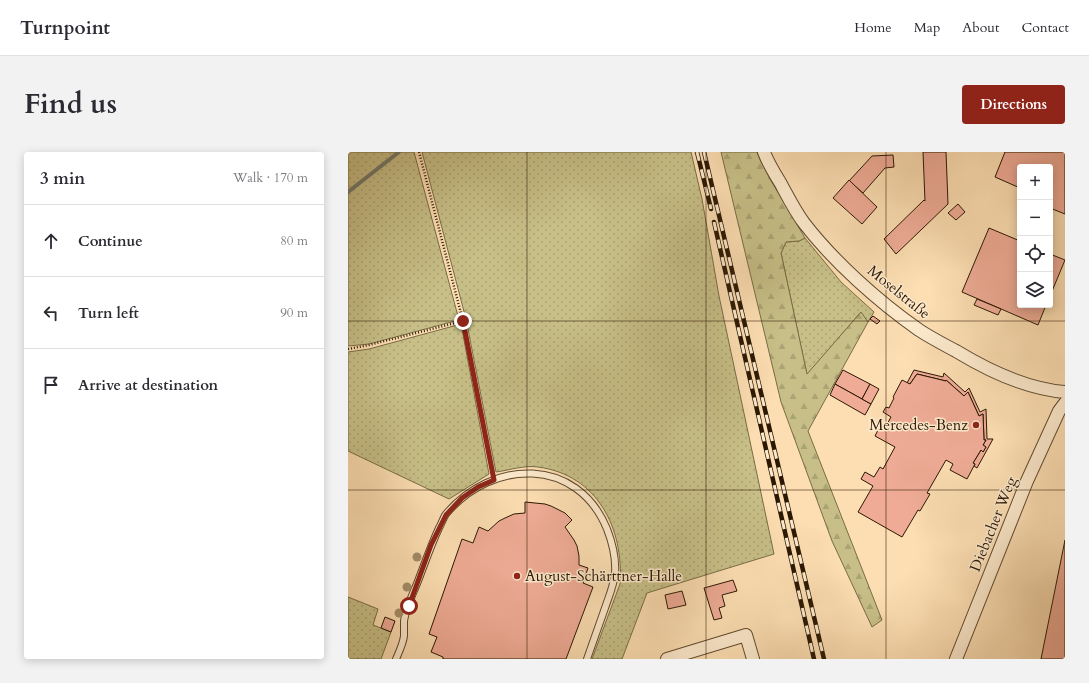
<!DOCTYPE html>
<html lang="en">
<head>
<meta charset="utf-8">
<style>
	body { margin:0; font-family:Cardo,serif; background:#f2f2f3; color:#2b2b33 }
	.controls { position:absolute; right:12px; top:12px; display:grid; overflow:hidden; border-radius:4px; box-shadow:0 2px 10px #0003 }
	.controls button { width:36px; height:36px; display:grid; place-items:center; padding:0; border:0; border-bottom:1px solid #e1e1e2; background:#fff; color:#2b2b33; font:20px sans-serif }
	.stop { position:absolute; width:12px; height:12px; margin:-9px; border:3px solid #8f2418; border-radius:50%; background:#fff }
	.stop.end { background:#8f2418; border-color:#fff; box-shadow:0 1px 4px #0008 }
	.list { margin:0; padding:0; list-style:none }
	h2 { display:flex; justify-content:space-between; align-items:center; height:52px; margin:0; padding:0 16px; font-size:17px }
	h2 small { font-size:13px; font-weight:400; color:#7c7c81 }
	.list li { display:grid; grid-template-columns:26px 1fr auto; gap:12px; align-items:center; box-sizing:border-box; height:72px; padding:0 16px; border-top:1px solid #e1e1e2 }
	.list b { display:block; font-size:15px; white-space:nowrap }
	.list em { font-size:13px; font-style:normal; color:#7c7c81 }
	.icon { flex:none; width:22px; height:22px; fill:none; stroke:currentColor; stroke-width:2; stroke-linecap:round; stroke-linejoin:round }
	.map { position:relative; flex:none; width:717px; height:507px; overflow:hidden; border-radius:4px }
	header { display:flex; align-items:center; gap:24px; box-sizing:border-box; height:56px; padding:0 20px; background:#fff; border-bottom:1px solid #e1e1e2 }
	header strong { font-size:19px }
	nav { display:flex; gap:22px; margin-inline-start:auto; font-size:14px }
	.intro { display:flex; align-items:center; justify-content:space-between; box-sizing:border-box; height:96px; padding:0 24px }
	h1 { margin:0; font-size:28px }
	.button { padding:10px 18px; border-radius:4px; background:#8f2418; color:#fff; font-size:14px; font-weight:700 }
	main { display:flex; gap:24px; padding:0 24px }
	aside { flex:1; background:#fff; border-radius:4px; box-shadow:0 2px 10px #0003 }
	.map>svg:first-child { display:block }
	.grass { fill:url(#grass-dots); stroke:#796c45 }
	.forest { fill:url(#forest-firs); stroke:#796c45 }
	.lines { fill:none; stroke-linecap:round; stroke-linejoin:round }
	.stream { stroke:#717a6b; stroke-width:4 }
	.building { fill:#efab96; stroke:#2b1803 }
	.lane-casing { stroke:#5f4a2f; stroke-width:8 }
	.street-casing { stroke:#5f4a2f; stroke-width:14 }
	.path { stroke:#2b1803; stroke-width:2.5; stroke-dasharray:1 2; stroke-linecap:butt }
	.lane { stroke:#fdeacd; stroke-width:6 }
	.street { stroke:#fdeacd; stroke-width:12 }
	.rail-casing { stroke:#2b1803; stroke-width:4.5 }
	.rail { stroke:#fdeacd; stroke-width:3; stroke-dasharray:9; stroke-linecap:butt }
	.tree { fill:#a38d68 }
	.route { stroke:#8f2418; stroke-width:5 }
	.grid { fill:none; stroke:#2b1803; stroke-width:1; stroke-opacity:0.55 }
	.poi-dot { fill:#8f2418; stroke:#fdeacd; stroke-width:1.5 }
	.labels { text-anchor:middle; stroke-width:3; stroke-linejoin:round; paint-order:stroke }
	.street-label { font-size:15px; fill:#2b1803; stroke:#fdeacd }
	.poi-label { font-size:15px; fill:#2b1803; stroke:#fdeacd; text-anchor:end }
</style>
</head>
<body>
<header>
<strong>Turnpoint</strong>
<nav><a>Home</a><a>Map</a><a>About</a><a>Contact</a></nav>
</header>
<div class="intro"><h1>Find us</h1><a class="button">Directions</a></div>
<main>
<aside>
<h2>3 min<small>Walk · 170 m</small></h2>
<ul class="list">
<li><svg class="icon" aria-label="ahead" viewBox="0 0 24 24"><path d="M12 20V5M6 11l6-6 6 6"/></svg><div><b>Continue</b></div><em>80 m</em></li>
<li><svg class="icon" aria-label="left" viewBox="0 0 24 24"><path d="M17 20v-9H6M10 6l-5 5 5 5"/></svg><div><b>Turn left</b></div><em>90 m</em></li>
<li><svg class="icon" aria-label="arrive" viewBox="0 0 24 24"><path d="M6 21V4h12l-3 4 3 4H6"/></svg><div><b>Arrive at destination</b></div></li>
</ul>
</aside>
<div class="map">
<svg width="717" height="507" viewBox="0 0 717 507">
	<defs>
		<pattern id="grass-dots" width="8" height="8" patternUnits="userSpaceOnUse"><rect width="8" height="8" fill="#c7bf87"/><path d="M2 2h.1M6 6h.1" fill="none" stroke="#aba373" stroke-width="1.8" stroke-linecap="round"/></pattern>
		<pattern id="forest-firs" width="22" height="20" patternUnits="userSpaceOnUse"><rect width="22" height="20" fill="#c7bf87"/><path d="M5 1l3.5 6h-7zM16 11l3.5 6h-7z" fill="#aba373"/></pattern>
	</defs>
	<rect width="100%" height="100%" fill="#fcdeb2"/>
	<filter id="stains"><feTurbulence type="fractalNoise" baseFrequency=".005" numOctaves="4"/><feColorMatrix values="0 0 0 0 .2 0 0 0 0 .09 0 0 0 0 .02 0 0 0 .5 -.17"/></filter>
	<radialGradient id="worn" r=".72"><stop offset=".6" stop-color="#630" stop-opacity="0"/><stop offset="1" stop-color="#630" stop-opacity=".3"/></radialGradient>
	<!-- grass -->
	<g class="grass">
		<polygon points="0,0 66,0 111,168 21,192 0,194"/>
		<path d="M74,0H343L354,47L371,144L426,402L299,441L274,507H244L272,432C276,377 250,323 190,315C177,313 162,318 148,320L118,167Z"/>
		<polygon points="457,86 493,130 526,160 520,170 512,161 459,223 433,101 438,90 451,89"/>
		<polygon points="113,172 141,322 101,347 0,299 0,200 21,197"/>
		<polygon points="0,445 30,457 25,473 43,480 33,507 0,507"/>
	</g>
	<!-- forest -->
	<polygon class="forest" points="373,0 409,0 422,27 457,86 451,89 438,90 433,101 459,222 513,160 520,170 460,279 534,468 524,475 484,389 433,250"/>
	<g class="lines">
		<!-- stream -->
		<polyline class="stream" points="0,40 51,0"/>
	</g>
	<!-- building -->
	<g class="building">
		<polygon points="575,0 598,0 600,52 548,102 536,87 576,48 577,49"/>
		<polygon points="657,0 717,0 717,62 702,56 702,15 672,15 672,36 647,25"/>
		<polygon points="545,3 546,15 537,16 515,41 501,29 524,4"/>
		<polygon points="501,28 529,55 514,72 485,46"/>
		<polygon points="610,52 617,60 608,68 600,61"/>
		<polygon points="641,76 672,89 672,153 698,153 690,173 614,140"/>
		<polygon points="702,102 717,108 702,144"/>
		<polygon points="629,147 653,157 650,163 626,153"/>
		<polygon points="525,164 532,169 529,172 522,167"/>
		<polygon points="495,218 522,232 514,247 487,232"/>
		<polygon points="566,218 595,225 596,221 617,240 621,236 632,260 638,257 639,287 645,287 629,316 626,314 627,312 625,311 633,298 635,300 638,295 635,293 638,288 636,288 635,262 631,264 620,240 616,244 598,228 598,229 569,222 562,232 559,231"/>
		<polygon points="569,222 598,229 598,228 616,244 620,240 631,264 635,262 636,288 638,288 635,293 638,295 635,300 633,298 625,311 627,312 619,327 602,318 605,312 598,308 579,341 582,342 572,359 570,358 554,385 510,360 525,334 513,327 517,320 526,325 532,315 535,317 547,295 527,284 533,272 538,274 543,265 535,260 538,255 541,256 546,246 545,245 554,228 562,232"/>
		<polygon points="487,232 523,252 517,263 482,243"/>
		<polygon points="522,232 531,237 523,252 514,247"/>
		<polygon points="177,350 197,352 203,354 217,361 224,368 217,375 226,388 229,394 231,404 231,413 240,416 235,431 245,435 218,507 95,507 95,505 83,500 89,485 81,482 114,387 125,391 131,375 140,379 151,369 157,366 166,362 177,361"/>
		<polygon points="717,388 717,507 693,507"/>
		<polygon points="385,428 389,439 374,443 377,454 371,456 374,466 366,468 356,436"/>
		<polygon points="334,439 338,453 320,457 317,443"/>
		<polygon points="37,465 47,469 43,480 33,476"/>
	</g>
	<g class="lines">
		<!-- lane casing -->
		<g class="lane-casing">
			<path id="lane" d="M48,507C51,500 55,492 56,484C56,479 56,474 56,469C58,455 65,442 70,429C77,411 83,393 91,376C94,371 95,366 98,362C144,307 229,304 259,377C264,390 268,407 267,421C266,433 261,444 257,456C251,473 245,490 239,507"/>
		</g>
		<!-- street casing -->
		<g class="street-casing">
			<g id="street">
				<path d="M416,0C420,11 427,22 433,32C440,45 447,59 456,71C486,110 531,150 571,178C583,186 595,192 608,199C641,219 678,237 717,240"/>
				<polyline points="319,507 398,483 405,507"/>
				<polyline points="608,507 679,329 711,259 717,251"/>
			</g>
		</g>
		<!-- path -->
		<g class="path">
			<polyline points="71,0 115,169 145,321"/>
			<polyline points="0,197 21,193 115,169"/>
		</g>
		<!-- lane -->
		<use href="#lane" class="lane"/>
		<!-- street -->
		<use href="#street" class="street"/>
		<!-- rail casing -->
		<g class="rail-casing">
			<g id="rail">
				<polyline points="349,0 363,57"/>
				<polyline points="356,0 476,507"/>
				<polyline points="366,70 466,507"/>
			</g>
		</g>
		<!-- rail -->
		<use href="#rail" class="rail"/>
	</g>
	<!-- trees -->
	<g class="tree">
		<circle cx="69" cy="405" r="4.5"/>
		<circle cx="59" cy="435" r="4.5"/>
		<circle cx="51" cy="461" r="4.5"/>
	</g>
	<g class="lines">
		<!-- route -->
		<polyline class="route" points="61,454 83,393 98,363 114,346 130,335 146,328 115,169"/>
	</g>
	<!-- grid -->
	<path class="grid" d="M179,0V507M358,0V507M538,0V507M0,169H717M0,338H717"/>
	<!-- markers -->
	<g class="poi-dot">
		<circle cx="628" cy="273" r="4"/>
		<circle cx="169" cy="424" r="4"/>
	</g>
	<g class="labels">
		<!-- street labels -->
		<g class="street-label">
			<text transform="translate(551 140) rotate(39)" y="5">Moselstraße</text>
			<text transform="translate(645 372) rotate(-68)" y="5">Diebacher Weg</text>
		</g>
		<!-- poi labels -->
		<g class="poi-label">
			<text x="620" y="278">Mercedes-Benz</text>
			<text x="177" y="429" text-anchor="start">August-Schärttner-Halle</text>
		</g>
	</g>
	<rect width="100%" height="100%" filter="url(#stains)"/>
	<rect width="100%" height="100%" fill="url(#worn)"/>
</svg>
<div class="controls">
<button>+</button>
<button>−</button>
<button><svg class="icon" aria-label="locate" viewBox="0 0 24 24"><circle cx="12" cy="12" r="6"/><path d="M12 2v4M12 18v4M2 12h4M18 12h4"/></svg></button>
<button><svg class="icon" aria-label="layers" viewBox="0 0 24 24"><path d="M12 4l9 5-9 5-9-5zM3 14l9 5 9-5"/></svg></button>
</div>
<div class="stop" style="left:61px;top:454px"></div>
<div class="stop end" style="left:115px;top:169px"></div>
</div>
</main>
</body>
</html>
